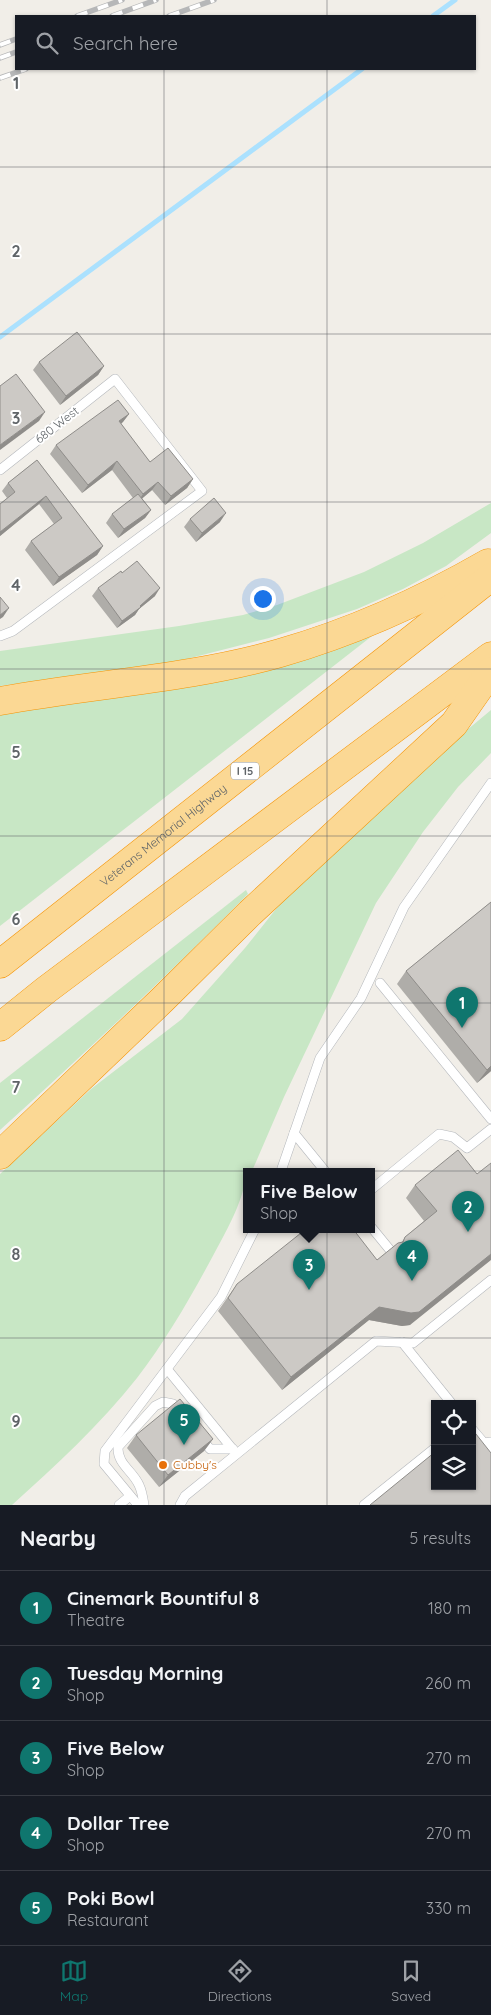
<!DOCTYPE html>
<html lang="en">
<head>
<meta charset="utf-8">
<style>
	body { margin:0; font-family:Quicksand,sans-serif; background:#242831; color:#f1f3f6 }
	.controls { position:absolute; right:15px; bottom:15px; display:grid; overflow:hidden; border-radius:0px; box-shadow:0 1px 4px #0004 }
	.controls button { width:45px; height:45px; display:grid; place-items:center; padding:0; border:0; border-bottom:1px solid #363941; background:#171b24; color:#f1f3f6; font:25px sans-serif }
	.you { position:absolute; left:262px; top:598px; width:18px; height:18px; margin:-12px; border:4px solid #fff; border-radius:50%; background:#1a73e8; box-shadow:0 0 0 8px #1a73e833 }
	.badge { display:grid; place-items:center; width:32px; height:32px; border-radius:50%; background:#0f766e; color:#fff; font-size:16px; font-weight:700 }
	.pin { position:absolute; translate:-50% -41px; filter:drop-shadow(0 1px 2px #0008) }
	.pin::after { content:''; position:absolute; top:26px; width:18px; height:15px; background:inherit; clip-path:polygon(0 0,100% 0,50% 100%) }
	.popup { position:absolute; left:243px; top:1168px; width:132px; height:65px; box-sizing:border-box; display:grid; place-content:center; border-radius:0px; background:#171b24; filter:drop-shadow(0 1px 4px #0005); font-size:16px; white-space:nowrap; color:#9ea1a6 }
	.popup b { font-size:19px; color:#f1f3f6 }
	.popup::after { content:''; position:absolute; left:50%; top:100%; margin-left:-10px; border:10px solid transparent; border-top-color:#171b24 }
	.list { margin:0; padding:0; list-style:none }
	h2 { display:flex; justify-content:space-between; align-items:center; height:65px; margin:0; padding:0 20px; font-size:21px }
	h2 small { font-size:16px; font-weight:400; color:#9ea1a6 }
	.list li { display:grid; grid-template-columns:32px 1fr auto; gap:15px; align-items:center; box-sizing:border-box; height:75px; padding:0 20px; border-top:1px solid #363941 }
	.list b { display:block; font-size:19px; white-space:nowrap }
	.list p { margin:0; font-size:16px; white-space:nowrap; color:#9ea1a6 }
	.list em { font-size:16px; font-style:normal; color:#9ea1a6 }
	.icon { flex:none; width:28px; height:28px; fill:none; stroke:currentColor; stroke-width:2; stroke-linecap:round; stroke-linejoin:round }
	.map { position:relative; flex:none; width:491px; height:1505px; overflow:hidden }
	.search { position:absolute; background:#171b24; box-shadow:0 1px 4px #0004; left:15px; right:15px; top:15px; height:55px; display:flex; align-items:center; gap:12px; box-sizing:border-box; padding:0 18px; border-radius:0px; color:#9ea1a6; font-size:19px }
	.sheet { height:440px; background:#171b24 }
	nav { display:flex; justify-content:space-around; align-items:center; box-sizing:border-box; height:70px; border-top:1px solid #363941; background:#171b24; font-size:14px; color:#9ea1a6 }
	nav a { display:grid; justify-items:center; gap:2px }
	nav .on { color:#0f766e }
	.map>svg:first-child { display:block }
	.green { fill:#c8e7c5 }
	.lines { fill:none; stroke-linecap:round; stroke-linejoin:round }
	.stream { stroke:#abe1fe; stroke-width:5 }
	.service-casing { stroke:#b5b8bc; stroke-width:10 }
	.motorway-casing { stroke:#f59404; stroke-width:29 }
	.service { stroke:#fff; stroke-width:9 }
	.motorway { stroke:#fbd894; stroke-width:28 }
	.rail-casing { stroke:#b6b7b8; stroke-width:5.5 }
	.rail { stroke:#fff; stroke-width:4; stroke-dasharray:11; stroke-linecap:butt }
	.wall { fill:#afada9 }
	.shaded-wall { fill:#8f8d8a }
	.building { fill:#ccc9c5; stroke:#8f8d8a }
	.grid { fill:none; stroke:#5f6468; stroke-width:1; stroke-opacity:0.55 }
	.food-dot { fill:#e8710a; stroke:#fff; stroke-width:2 }
	.labels { text-anchor:middle; stroke-width:4; stroke-linejoin:round; paint-order:stroke }
	.shield { fill:#fff; stroke:#8f9295; stroke-width:1 }
	.shield-label { font-size:11px; font-weight:bold; fill:#5f6468 }
	.street-label { font-size:12px; fill:#5f6468; stroke:#fff }
	.food-label { font-size:12px; fill:#c56008; stroke:#fff; text-anchor:start }
	.grid-label { font-size:16px; text-anchor:middle; font-weight:bold; fill:#5f6468; stroke:#fff; stroke-width:4; stroke-linejoin:round; paint-order:stroke }
</style>
</head>
<body>
<div class="map">
<svg width="491" height="1505" viewBox="0 0 491 1505">
	<rect width="100%" height="100%" fill="#f1eee8"/>
	<!-- green -->
	<g class="green">
		<polygon points="491,503 491,533 446,566 403,589 357,609 269,638 171,663 0,686 0,651 179,626 243,615 277,605 364,572 423,543"/>
		<polygon points="381,629 0,926 0,707"/>
		<path d="M491,710V753L458,787L423,832L376,903L284,1097L252,1171H246C246,1196 227,1230 215,1252C192,1295 167,1339 137,1378C100,1425 56,1465 12,1505H0V1174L91,1089L182,1019L245,948L295,885L406,781Z"/>
		<path d="M246,890L248,894C168,975 85,1053 0,1130V1083Z"/>
	</g>
	<g class="lines">
		<!-- stream -->
		<g class="stream">
			<polyline points="433,16 455,0"/>
			<polyline points="0,337 362,69"/>
		</g>
		<!-- service casing -->
		<g class="service-casing">
			<g id="service">
				<polyline points="0,470 115,379 202,491 13,631 0,636"/>
				<polyline points="380,983 491,1119"/>
				<polyline points="294,1133 325,1171"/>
				<polyline points="281,1171 320,1058 361,998 404,907 491,783"/>
				<polyline points="372,1189 439,1134 453,1137 467,1148 491,1129"/>
				<polyline points="372,1228 390,1250"/>
				<polyline points="402,1342 452,1404"/>
				<polyline points="167,1369 235,1452"/>
				<polyline points="472,1429 484,1443 491,1442"/>
				<polyline points="201,1438 210,1449 233,1449"/>
				<polyline points="484,1443 491,1451"/>
				<polyline points="119,1505 130,1496"/>
				<polyline points="138,1505 104,1464 105,1451 221,1297 255,1229"/>
				<path d="M144,1505C143,1498 142,1491 139,1485C133,1471 117,1464 118,1447L155,1406L163,1402L173,1404L180,1412"/>
				<polyline points="180,1505 185,1496 376,1341 413,1343 491,1280"/>
				<polyline points="364,1505 435,1448"/>
			</g>
		</g>
		<!-- motorway casing -->
		<g class="motorway-casing">
			<g id="motorway">
				<path d="M0,701C93,684 189,679 280,653C353,632 422,601 488,563"/>
				<path id="s1" d="M0,964L491,577"/>
				<polyline points="0,1027 46,990 491,656"/>
				<polyline points="0,1155 162,1000 250,913 454,724 491,671"/>
			</g>
		</g>
		<!-- service -->
		<use href="#service" class="service"/>
		<!-- motorway -->
		<use href="#motorway" class="motorway"/>
		<!-- rail casing -->
		<g class="rail-casing">
			<g id="rail">
				<polyline points="77,16 122,0"/>
				<polyline points="112,16 156,0"/>
				<polyline points="169,16 214,0"/>
				<polyline points="0,45 16,39"/>
				<polyline points="0,58 16,52"/>
				<polyline points="0,78 26,69"/>
			</g>
		</g>
		<!-- rail -->
		<use href="#rail" class="rail"/>
	</g>
	<!-- wall -->
	<g class="wall">
		<polygon points="39,362 104,366 98,375 60,405 33,370"/>
		<polygon points="129,414 121,424 150,462 193,479 187,488 165,505 152,490 142,498 151,510 145,518 118,538 106,523 112,514 133,498 112,470 82,493 50,454 56,445"/>
		<polygon points="37,460 103,546 97,555 53,586 25,550 31,541 54,524 39,504 0,536 0,504 7,498 2,491 8,483"/>
		<polygon points="190,519 220,522 196,542 184,527"/>
		<polygon points="122,573 155,596 139,609 135,615 117,628 92,596 98,588"/>
		<polygon points="491,902 491,1071 477,1083 397,984 406,971"/>
		<polygon points="477,1174 410,1325 402,1326 369,1320 282,1390 218,1311 237,1284 377,1260 402,1242 405,1237 424,1221 406,1198 415,1185"/>
		<polygon points="136,1435 213,1439 204,1451 159,1487 127,1448"/>
	</g>
	<!-- shaded-wall -->
	<g class="shaded-wall">
		<polygon points="104,366 98,375 60,405 66,396"/>
		<polygon points="45,412 39,421 0,450 0,445"/>
		<polygon points="129,414 123,422 113,430 119,421"/>
		<polygon points="117,461 112,470 82,493 88,485"/>
		<polygon points="193,479 187,488 165,505 171,496"/>
		<polygon points="158,482 152,490 137,503 143,494"/>
		<polygon points="46,496 39,504 0,536 0,532"/>
		<polygon points="151,510 145,518 118,538 124,529"/>
		<polygon points="226,513 220,522 196,542 202,533"/>
		<polygon points="103,546 97,555 53,586 59,577"/>
		<polygon points="160,588 155,596 139,609 135,615 117,628 122,621"/>
		<polygon points="9,608 3,617 0,619 0,615"/>
		<polygon points="491,1066 491,1071 477,1083 487,1070"/>
		<polygon points="491,1254 491,1260 410,1325 402,1326 369,1320 282,1390 291,1377 379,1307"/>
		<polygon points="213,1439 204,1451 159,1487 168,1475"/>
	</g>
	<!-- building -->
	<g class="building">
		<polygon points="77,332 104,366 66,396 39,362"/>
		<polygon points="16,374 45,412 0,445 0,386"/>
		<polygon points="118,400 129,414 119,421 150,462 168,448 193,479 171,496 158,482 143,494 117,461 88,485 56,445"/>
		<polygon points="37,460 103,546 59,577 31,541 62,518 46,496 0,532 0,504 15,492 8,483"/>
		<polygon points="138,494 151,510 124,529 112,514"/>
		<polygon points="214,498 226,513 202,533 190,519"/>
		<polygon points="137,561 160,588 140,606 141,607 122,621 98,588 121,571 122,573"/>
		<polygon points="0,597 9,608 0,615"/>
		<polygon points="491,902 491,1066 487,1070 406,971"/>
		<polygon points="458,1150 477,1174 491,1163 491,1254 419,1312 411,1313 379,1307 291,1377 228,1298 237,1284 306,1229 353,1229 377,1260 398,1243 403,1242 405,1237 437,1211 415,1185"/>
		<polygon points="180,1399 213,1439 168,1475 136,1435"/>
		<polygon points="472,1429 491,1453 491,1505 370,1505 435,1452 435,1486 472,1486"/>
	</g>
	<!-- grid -->
	<path class="grid" d="M164,0V16M327,0V16M164,69V1505M327,69V1505M0,167H491M0,334H491M0,502H491M0,669H491M0,836H491M0,1003H491M0,1171H491M0,1338H491"/>
	<!-- markers -->
	<circle class="food-dot" cx="163" cy="1465" r="5"/>
	<g class="labels">
		<!-- shield labels -->
		<rect class="shield" x="231" y="762.5" width="28" height="17" rx="4"/>
		<g class="shield-label">
			<text x="245" y="775">I 15</text>
		</g>
		<!-- street labels -->
		<g class="street-label">
			<text transform="translate(57 425) rotate(-38)" y="4">680 West</text>
			<text dy="4" stroke="none"><textPath href="#s1" startOffset="208">Veterans Memorial Highway</textPath></text>
		</g>
		<!-- food labels -->
		<g class="food-label">
			<text x="173" y="1469">Cubby's</text>
		</g>
	</g>
	<g class="grid-label">
		<text x="16" y="89">1</text>
		<text x="16" y="257">2</text>
		<text x="16" y="424">3</text>
		<text x="16" y="591">4</text>
		<text x="16" y="758">5</text>
		<text x="16" y="925">6</text>
		<text x="16" y="1093">7</text>
		<text x="16" y="1260">8</text>
		<text x="16" y="1427">9</text>
	</g>
</svg>
<div class="controls">
<button><svg class="icon" aria-label="locate" viewBox="0 0 24 24"><circle cx="12" cy="12" r="6"/><path d="M12 2v4M12 18v4M2 12h4M18 12h4"/></svg></button>
<button><svg class="icon" aria-label="layers" viewBox="0 0 24 24"><path d="M12 4l9 5-9 5-9-5zM3 14l9 5 9-5"/></svg></button>
</div>
<div class="you"></div>
<div class="pin badge" style="left:462px;top:1028px">1</div>
<div class="pin badge" style="left:468px;top:1232px">2</div>
<div class="pin badge" style="left:309px;top:1290px">3</div>
<div class="popup"><b>Five Below</b>Shop</div>
<div class="pin badge" style="left:412px;top:1281px">4</div>
<div class="pin badge" style="left:184px;top:1445px">5</div>
<div class="search"><svg class="icon" aria-label="search" viewBox="0 0 24 24"><circle cx="10" cy="10" r="6"/><path d="M15 15l6 6"/></svg>Search here</div>
</div>
<section class="sheet">
<h2>Nearby<small>5 results</small></h2>
<ul class="list">
<li><span class="badge">1</span><div><b>Cinemark Bountiful 8</b><p>Theatre</p></div><em>180 m</em></li>
<li><span class="badge">2</span><div><b>Tuesday Morning</b><p>Shop</p></div><em>260 m</em></li>
<li><span class="badge">3</span><div><b>Five Below</b><p>Shop</p></div><em>270 m</em></li>
<li><span class="badge">4</span><div><b>Dollar Tree</b><p>Shop</p></div><em>270 m</em></li>
<li><span class="badge">5</span><div><b>Poki Bowl</b><p>Restaurant</p></div><em>330 m</em></li>
</ul>
</section>
<nav>
<a class="on"><svg class="icon" aria-label="map" viewBox="0 0 24 24"><path d="M3 6l6-2 6 2 6-2v14l-6 2-6-2-6 2zM9 4v14M15 6v14"/></svg>Map</a>
<a><svg class="icon" aria-label="directions" viewBox="0 0 24 24"><path d="M12 3l9 9-9 9-9-9zM9 14v-3h6M13 9l2 2-2 2"/></svg>Directions</a>
<a><svg class="icon" aria-label="saved" viewBox="0 0 24 24"><path d="M7 4h10v16l-5-4-5 4z"/></svg>Saved</a>
</nav>
</body>
</html>
